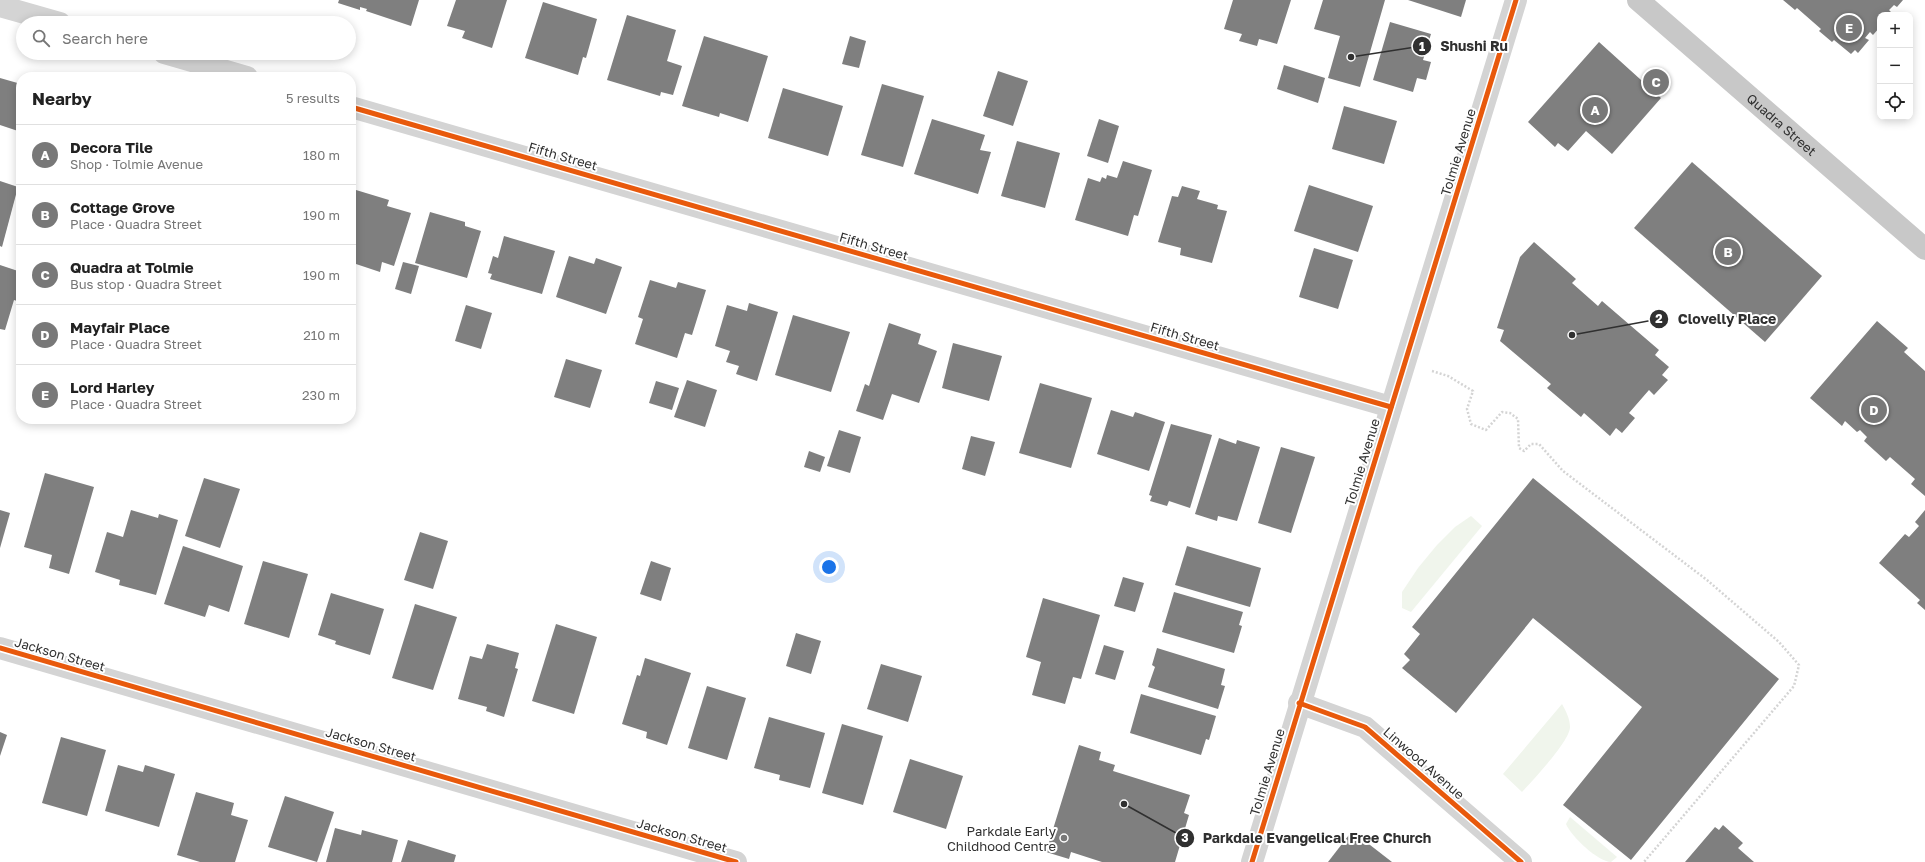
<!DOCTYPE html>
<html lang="en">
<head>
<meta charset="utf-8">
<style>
	body { margin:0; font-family:"Golos Text",sans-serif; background:#f2f2f2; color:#222 }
	.controls { position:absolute; right:12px; top:12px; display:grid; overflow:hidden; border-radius:8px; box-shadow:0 2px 10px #0003 }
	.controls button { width:36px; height:36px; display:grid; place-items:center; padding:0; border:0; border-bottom:1px solid #e0e0e0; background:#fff; color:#222; font:20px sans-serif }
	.you { position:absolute; left:829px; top:567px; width:14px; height:14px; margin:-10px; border:3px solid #fff; border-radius:50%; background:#1a73e8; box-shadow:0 0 0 6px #1a73e833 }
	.badge { display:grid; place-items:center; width:26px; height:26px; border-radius:50%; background:#787878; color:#fff; font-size:13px; font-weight:700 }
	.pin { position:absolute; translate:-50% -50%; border:2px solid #fff; box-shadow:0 1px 4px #0006 }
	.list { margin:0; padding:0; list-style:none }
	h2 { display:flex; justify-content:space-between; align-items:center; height:52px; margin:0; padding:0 16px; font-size:17px }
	h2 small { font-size:13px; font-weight:400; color:#767676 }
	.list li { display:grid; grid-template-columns:26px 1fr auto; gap:12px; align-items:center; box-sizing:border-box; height:60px; padding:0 16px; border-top:1px solid #e0e0e0 }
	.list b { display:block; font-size:15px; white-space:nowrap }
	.list p { margin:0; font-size:13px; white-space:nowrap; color:#767676 }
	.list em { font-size:13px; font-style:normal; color:#767676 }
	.icon { flex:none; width:22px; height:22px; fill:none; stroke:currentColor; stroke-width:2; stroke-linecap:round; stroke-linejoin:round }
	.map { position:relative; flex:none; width:1925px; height:862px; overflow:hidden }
	.search { position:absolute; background:#fff; box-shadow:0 2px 10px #0003; left:16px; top:16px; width:340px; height:44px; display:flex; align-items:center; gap:10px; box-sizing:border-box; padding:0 14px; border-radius:22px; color:#767676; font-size:15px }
	.panel { position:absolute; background:#fff; box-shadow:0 2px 10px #0003; left:16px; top:72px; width:340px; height:352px; border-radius:16px }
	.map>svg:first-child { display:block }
	.green { fill:#f0f5ec }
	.building { fill:#7f7f7f }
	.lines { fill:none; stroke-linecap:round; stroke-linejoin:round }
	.path { stroke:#d4d4d4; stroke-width:2.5; stroke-dasharray:2 2; stroke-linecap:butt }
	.minor { stroke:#d4d4d4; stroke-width:22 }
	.major { stroke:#c8c8c8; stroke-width:22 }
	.cycleway-casing { stroke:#fff; stroke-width:8 }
	.cycleway { stroke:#e8590c; stroke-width:5 }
	.poi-dot { fill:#787878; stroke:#fff; stroke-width:1.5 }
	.labels { text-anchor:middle; stroke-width:4; stroke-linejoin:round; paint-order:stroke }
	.street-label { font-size:13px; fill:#303030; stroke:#fff }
	.poi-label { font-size:13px; fill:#303030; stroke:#fff; text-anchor:end }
	.leader { fill:none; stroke:#303030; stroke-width:1.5 }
	.callout-dot { fill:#303030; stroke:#fff; stroke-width:1.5 }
	.mark-label { font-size:12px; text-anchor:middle; font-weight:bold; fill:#fff }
	.callout-label { font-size:14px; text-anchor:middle; font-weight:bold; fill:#303030; stroke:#fff; stroke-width:4; stroke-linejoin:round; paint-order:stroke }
</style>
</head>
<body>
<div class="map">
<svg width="1925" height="862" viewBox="0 0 1925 862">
	<rect width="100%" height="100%" fill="#fff"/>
	<!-- green -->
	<g class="green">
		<polygon points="1471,516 1482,526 1411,612 1402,608 1402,592 1418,568 1437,545 1455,527"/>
		<path d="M1562,704C1566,711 1570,719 1570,727C1570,741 1533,780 1522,792L1503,774Z"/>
		<path d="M1570,817L1617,857L1611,862C1598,862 1571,836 1566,824Z"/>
	</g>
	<!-- building -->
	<g class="building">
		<polygon points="339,0 419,0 411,26 366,11 367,9 360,7 360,10 338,3"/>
		<polygon points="456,0 507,0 492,48 462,38 465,31 447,26"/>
		<polygon points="1233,0 1291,0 1277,44 1259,39 1257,46 1239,41 1242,34 1224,29"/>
		<polygon points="1323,0 1385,0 1360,87 1328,78 1340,36 1314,29"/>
		<polygon points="1408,0 1466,0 1461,17"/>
		<polygon points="1783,0 1903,0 1897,7 1894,5 1889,10 1892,13 1890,15 1880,15 1880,21 1878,23 1880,27 1873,35 1870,32 1865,38 1869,40 1858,53 1855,50 1851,54 1834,40 1832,42 1819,31 1821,29 1797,8 1795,10"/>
		<polygon points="543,2 597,19 586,58 583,57 578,75 525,58"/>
		<polygon points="627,15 676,30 667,61 682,66 673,95 661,92 660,96 607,80"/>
		<polygon points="1390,22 1431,34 1423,60 1431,62 1426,80 1417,78 1413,92 1373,80"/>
		<polygon points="704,36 768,56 748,122 720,113 719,117 682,106"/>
		<polygon points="850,36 866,41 859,68 842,64"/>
		<polygon points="1599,42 1661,98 1612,154 1586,131 1568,151 1558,143 1555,147 1528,122"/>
		<polygon points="1284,65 1325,78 1318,103 1277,89"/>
		<polygon points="998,71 1028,81 1013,126 983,116"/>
		<polygon points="0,78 21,84 21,132 0,125"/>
		<polygon points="882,84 924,96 903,167 861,155"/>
		<polygon points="783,88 843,106 828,156 768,138"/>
		<polygon points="1344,106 1397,121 1384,164 1332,149"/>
		<polygon points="932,119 985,135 980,150 991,152 978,194 914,174"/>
		<polygon points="1099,119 1119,126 1108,163 1087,156"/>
		<polygon points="1017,141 1060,153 1045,208 1001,196"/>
		<polygon points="1123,161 1152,170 1138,216 1134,215 1128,236 1075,220 1088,178 1100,182 1102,177 1106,179 1107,175 1117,178"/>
		<polygon points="1692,162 1822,276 1765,342 1634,228"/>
		<polygon points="0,181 18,187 2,247 0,246"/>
		<polygon points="1309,185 1373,206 1358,252 1294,231"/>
		<polygon points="1182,186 1200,191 1197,199 1218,205 1217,209 1227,211 1212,263 1180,255 1181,248 1158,242 1172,196 1178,197"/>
		<polygon points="356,190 389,200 387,206 411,213 394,266 382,262 380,272 353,263 355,256 351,255 351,206"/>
		<polygon points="430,212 465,222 465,226 481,231 467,278 415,263"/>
		<polygon points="504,236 555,251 542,294 490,279 492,274 488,273 493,256 498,258"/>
		<polygon points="1534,242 1576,279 1572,283 1598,306 1602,301 1659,350 1655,355 1669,367 1662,375 1668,380 1654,395 1649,390 1629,413 1635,418 1622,433 1616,428 1610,436 1584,413 1581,417 1547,388 1551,384 1500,341 1504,330 1497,328 1520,257"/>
		<polygon points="1314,248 1353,260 1338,309 1299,297"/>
		<polygon points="569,256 594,264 596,258 622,267 606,314 556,297"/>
		<polygon points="403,262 419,266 411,294 395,289"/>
		<polygon points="0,265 21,272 18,285 21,286 21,300 20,302 14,300 5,330 0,329"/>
		<polygon points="650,280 676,288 678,282 706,290 692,335 685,333 677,358 635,344 643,319 638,317"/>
		<polygon points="749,303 778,312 757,381 736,374 739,366 726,362 730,351 715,346 727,305 747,311"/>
		<polygon points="466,305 492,313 481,349 455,341"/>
		<polygon points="793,315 850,332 831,392 775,375"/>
		<polygon points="1877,321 1908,348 1904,352 1925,371 1925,496 1911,484 1915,479 1890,457 1886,461 1864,441 1867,437 1860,430 1857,432 1845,421 1842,426 1810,398"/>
		<polygon points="889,323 921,334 918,344 937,351 919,403 892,394 883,420 856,411 865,384 869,386"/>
		<polygon points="953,343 1002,356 989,401 942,388"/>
		<polygon points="566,359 602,370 590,408 554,397"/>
		<polygon points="687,380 717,390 705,427 674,417"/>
		<polygon points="656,381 679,388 672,410 649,403"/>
		<polygon points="1040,383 1092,398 1071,468 1019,453"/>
		<polygon points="1111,410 1133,417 1135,412 1165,422 1149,471 1097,454"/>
		<polygon points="1171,424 1212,435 1190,508 1169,501 1167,506 1150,501 1152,496 1149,495"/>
		<polygon points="839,430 861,437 850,473 827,466"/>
		<polygon points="971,436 995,442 985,476 962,469"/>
		<polygon points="1219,438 1236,444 1237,440 1260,447 1237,521 1218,516 1217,521 1195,514"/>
		<polygon points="1281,447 1315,457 1291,533 1258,523"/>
		<polygon points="809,451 825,457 820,472 804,467"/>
		<polygon points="45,473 94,487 69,574 49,568 52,555 24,547"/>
		<polygon points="204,478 240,489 220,548 185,536"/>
		<polygon points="1533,478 1779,679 1631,860 1563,805 1642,707 1533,618 1456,713 1402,668 1410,660 1404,654 1420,634 1412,627"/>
		<polygon points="0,510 10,513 0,548"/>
		<polygon points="131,510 158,518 159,514 178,520 156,595 119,585 120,580 95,572 107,532 123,537"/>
		<polygon points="1925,510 1925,610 1917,603 1920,600 1879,563 1905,534 1909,537 1919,526 1915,522"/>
		<polygon points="420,532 448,541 433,589 404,580"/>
		<polygon points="183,546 243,566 229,612 209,605 205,617 164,604"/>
		<polygon points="1187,546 1261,568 1250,607 1175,585"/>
		<polygon points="263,561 308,574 289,638 244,624"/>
		<polygon points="651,561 671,568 661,601 640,594"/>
		<polygon points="1123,577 1144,583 1135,612 1114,606"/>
		<polygon points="1174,592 1243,612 1239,625 1242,626 1234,653 1162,632"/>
		<polygon points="331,593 384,609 370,655 335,644 336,641 318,635"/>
		<polygon points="1043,598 1100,615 1081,679 1073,677 1065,704 1032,695 1041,662 1026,657"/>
		<polygon points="415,604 457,617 433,690 392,678"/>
		<polygon points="556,624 597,637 574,714 532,701"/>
		<polygon points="796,633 821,641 811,674 786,666"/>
		<polygon points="487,644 519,653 515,668 518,669 504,717 486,711 487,707 458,699 470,656 482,659"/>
		<polygon points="1104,645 1124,651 1115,680 1095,674"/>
		<polygon points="1157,648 1225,669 1221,685 1225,686 1218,709 1148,687 1155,667 1152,665"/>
		<polygon points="645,658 691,673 667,745 646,738 647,732 622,724 637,675 640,676"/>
		<polygon points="881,664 922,676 908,722 867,709"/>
		<polygon points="707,686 746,698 727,760 688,748"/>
		<polygon points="1141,694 1216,716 1209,740 1206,739 1201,755 1130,733"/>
		<polygon points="769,717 825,733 810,788 779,780 780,775 754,768"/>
		<polygon points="842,724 883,736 863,805 822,793"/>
		<polygon points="0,732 7,735 0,756"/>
		<polygon points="61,737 106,750 87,816 42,803"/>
		<polygon points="1079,745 1101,752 1099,760 1115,765 1113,771 1190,795 1184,813 1189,815 1175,862 1102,862 1071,852 1069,859 1046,852"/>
		<polygon points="910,759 963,776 946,829 893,812"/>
		<polygon points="118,765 143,772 145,765 175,774 159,827 105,811"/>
		<polygon points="196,792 234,803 231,815 248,820 235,862 200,862 177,855"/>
		<polygon points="285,796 334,812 317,862 268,847"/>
		<polygon points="1723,825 1743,843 1738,848 1754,862 1685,862 1715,827 1719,830"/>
		<polygon points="335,828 361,835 362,830 398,840 392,862 326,862"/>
		<polygon points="1352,831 1392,862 1328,862"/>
		<polygon points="408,840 456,855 454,862 401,862"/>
	</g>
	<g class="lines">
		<!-- path -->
		<polyline class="path" points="1432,371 1448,376 1473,391 1467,409 1471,424 1486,430 1502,412 1510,413 1518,419 1519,448 1524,451 1531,444 1539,444 1563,471 1707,580 1779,642 1799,665 1794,686 1644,862"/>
		<!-- minor -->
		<g class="minor">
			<polyline points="0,6 60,23"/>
			<polyline points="164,53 247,77"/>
			<polyline points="351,107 1391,407"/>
			<polyline points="0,648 736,862"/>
			<polyline points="1299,703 1365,727 1521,862"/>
			<polyline points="1252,862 1516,0"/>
		</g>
		<!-- major -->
		<path class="major" id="s1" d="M1638,0L1925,249"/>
		<!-- cycleway casing -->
		<g class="cycleway-casing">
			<g id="cycleway">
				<polyline points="351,107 1391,407"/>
				<polyline points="0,648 736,862"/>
				<polyline points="1299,703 1365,727 1521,862"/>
				<polyline points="1252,862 1516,0"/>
			</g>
		</g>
		<!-- cycleway -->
		<use href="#cycleway" class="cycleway"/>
	</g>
	<!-- markers -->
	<circle class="poi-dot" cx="1064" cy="838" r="4"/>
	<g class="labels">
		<!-- street labels -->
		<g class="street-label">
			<text dy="5" stroke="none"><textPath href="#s1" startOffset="190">Quadra Street</textPath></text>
			<text transform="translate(1458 152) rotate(-73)" y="5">Tolmie Avenue</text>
			<text transform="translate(563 156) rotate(16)" y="5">Fifth Street</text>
			<text transform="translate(874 246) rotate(16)" y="5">Fifth Street</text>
			<text transform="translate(1185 336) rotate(16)" y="5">Fifth Street</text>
			<text transform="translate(1362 462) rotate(-73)" y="5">Tolmie Avenue</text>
			<text transform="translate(60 654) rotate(16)" y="5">Jackson Street</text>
			<text transform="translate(371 744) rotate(16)" y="5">Jackson Street</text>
			<text transform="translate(1424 763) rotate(41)" y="5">Linwood Avenue</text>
			<text transform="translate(1267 772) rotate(-73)" y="5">Tolmie Avenue</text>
			<text transform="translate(682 835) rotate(16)" y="5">Jackson Street</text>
		</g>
		<!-- poi labels -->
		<g class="poi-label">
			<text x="1056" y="836">Parkdale Early<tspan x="1056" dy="15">Childhood Centre</tspan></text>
		</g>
	</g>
	<!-- callouts -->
	<path class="leader" d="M1351 57L1422 46M1572 335L1659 319M1124 804L1185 838"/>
	<g class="callout-dot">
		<circle cx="1351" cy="57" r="4"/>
		<circle cx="1572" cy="335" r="4"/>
		<circle cx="1124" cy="804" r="4"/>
		<circle cx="1422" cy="46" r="10"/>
		<circle cx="1659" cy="319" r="10"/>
		<circle cx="1185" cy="838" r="10"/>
	</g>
	<g class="mark-label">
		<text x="1422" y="51">1</text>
		<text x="1659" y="323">2</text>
		<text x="1185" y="842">3</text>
	</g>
	<g class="callout-label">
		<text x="1474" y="51">Shushi Ru</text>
		<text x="1727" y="324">Clovelly Place</text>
		<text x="1317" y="843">Parkdale Evangelical Free Church</text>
	</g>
</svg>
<div class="controls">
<button>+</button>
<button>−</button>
<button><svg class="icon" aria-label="locate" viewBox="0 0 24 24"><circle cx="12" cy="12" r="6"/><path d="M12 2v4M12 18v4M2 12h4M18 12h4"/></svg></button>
</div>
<div class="you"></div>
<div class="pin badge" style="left:1595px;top:110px">A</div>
<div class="pin badge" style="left:1728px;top:252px">B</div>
<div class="pin badge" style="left:1656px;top:82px">C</div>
<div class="pin badge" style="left:1874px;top:410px">D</div>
<div class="pin badge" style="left:1849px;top:28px">E</div>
<div class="search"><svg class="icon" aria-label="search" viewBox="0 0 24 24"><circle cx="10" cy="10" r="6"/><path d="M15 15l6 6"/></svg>Search here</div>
<section class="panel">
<h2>Nearby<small>5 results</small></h2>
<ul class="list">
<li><span class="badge">A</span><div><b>Decora Tile</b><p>Shop · Tolmie Avenue</p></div><em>180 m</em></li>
<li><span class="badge">B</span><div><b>Cottage Grove</b><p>Place · Quadra Street</p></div><em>190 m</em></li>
<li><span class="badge">C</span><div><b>Quadra at Tolmie</b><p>Bus stop · Quadra Street</p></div><em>190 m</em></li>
<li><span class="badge">D</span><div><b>Mayfair Place</b><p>Place · Quadra Street</p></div><em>210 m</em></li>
<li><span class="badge">E</span><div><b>Lord Harley</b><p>Place · Quadra Street</p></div><em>230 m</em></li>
</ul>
</section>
</div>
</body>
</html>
